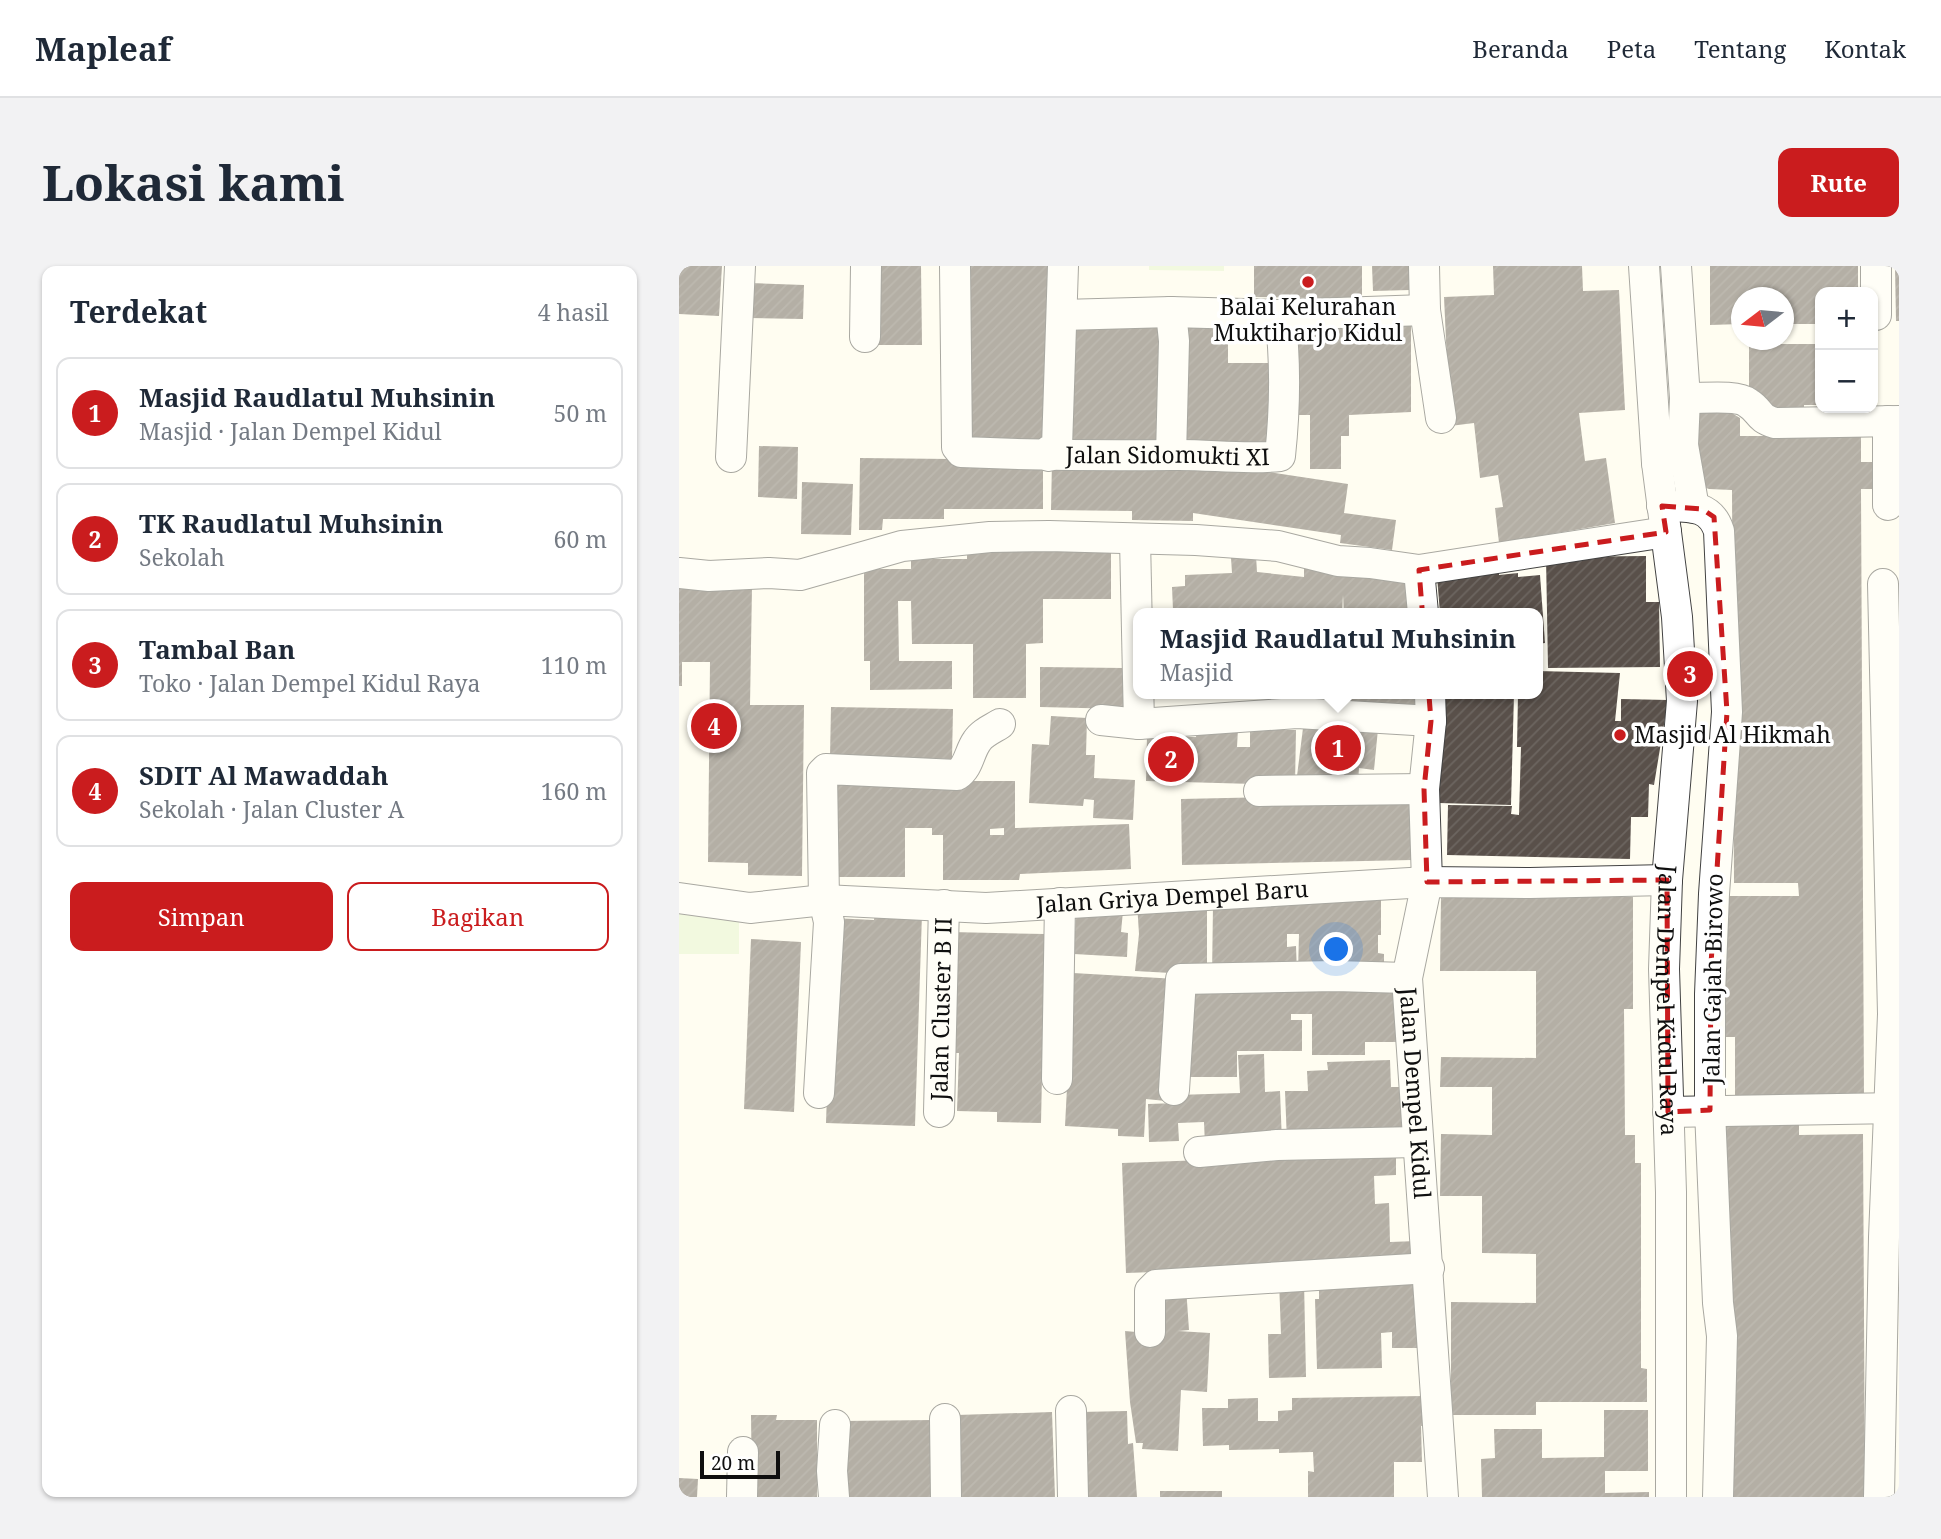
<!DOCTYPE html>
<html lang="id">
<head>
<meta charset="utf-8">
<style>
	body { margin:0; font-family:"Noto Serif",serif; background:#f2f2f3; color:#1f2937 }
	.controls { position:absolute; right:21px; top:21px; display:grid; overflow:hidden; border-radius:14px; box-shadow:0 2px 5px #0004 }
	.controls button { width:63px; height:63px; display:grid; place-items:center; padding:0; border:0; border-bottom:2px solid #e0e1e3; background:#fff; color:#1f2937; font:35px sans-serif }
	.compass { position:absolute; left:1052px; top:21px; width:63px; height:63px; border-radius:50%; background:#fff; box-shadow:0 2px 5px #0004; rotate:254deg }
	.scale { position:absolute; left:21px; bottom:18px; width:80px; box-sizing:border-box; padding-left:7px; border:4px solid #0f0f0f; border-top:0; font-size:19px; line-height:24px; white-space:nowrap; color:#0f0f0f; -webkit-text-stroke:5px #fff; paint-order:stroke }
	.you { position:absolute; left:658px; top:684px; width:24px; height:24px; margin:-18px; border:5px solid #fff; border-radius:50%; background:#1a73e8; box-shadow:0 0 0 10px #1a73e833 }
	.badge { display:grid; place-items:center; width:46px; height:46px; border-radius:50%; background:#ca1c1e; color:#fff; font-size:23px; font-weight:700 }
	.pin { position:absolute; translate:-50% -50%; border:4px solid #fff; box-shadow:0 2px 7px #0006 }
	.popup { position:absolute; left:454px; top:342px; width:410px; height:91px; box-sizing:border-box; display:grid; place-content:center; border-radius:14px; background:#fff; filter:drop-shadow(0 2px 5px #0005); font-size:23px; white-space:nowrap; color:#747a83 }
	.popup b { font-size:26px; color:#1f2937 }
	.popup::after { content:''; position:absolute; left:50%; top:100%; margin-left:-14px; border:14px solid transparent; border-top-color:#fff }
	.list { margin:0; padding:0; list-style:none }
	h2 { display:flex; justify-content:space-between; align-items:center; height:91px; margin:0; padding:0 28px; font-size:30px }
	h2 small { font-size:23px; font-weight:400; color:#747a83 }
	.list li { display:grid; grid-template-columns:46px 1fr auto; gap:21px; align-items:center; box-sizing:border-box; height:112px; margin:0 14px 14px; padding:0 14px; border:2px solid #e0e1e3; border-radius:14px }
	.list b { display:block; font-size:26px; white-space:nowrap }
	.list p { margin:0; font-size:23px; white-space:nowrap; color:#747a83 }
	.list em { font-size:23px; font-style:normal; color:#747a83 }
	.actions { display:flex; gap:14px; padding:21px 28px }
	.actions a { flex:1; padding:16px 0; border:2px solid #ca1c1e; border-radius:14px; text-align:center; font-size:24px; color:#ca1c1e }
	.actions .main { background:#ca1c1e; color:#fff }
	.map { position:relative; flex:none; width:1220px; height:1231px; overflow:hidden; border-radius:14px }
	header { display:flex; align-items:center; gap:42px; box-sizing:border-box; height:98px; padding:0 35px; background:#fff; border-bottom:2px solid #e0e1e3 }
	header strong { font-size:33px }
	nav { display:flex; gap:38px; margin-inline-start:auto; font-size:24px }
	.intro { display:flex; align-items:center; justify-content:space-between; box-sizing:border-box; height:168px; padding:0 42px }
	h1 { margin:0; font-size:49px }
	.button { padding:18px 32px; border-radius:14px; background:#ca1c1e; color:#fff; font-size:24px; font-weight:700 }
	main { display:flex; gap:42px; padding:0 42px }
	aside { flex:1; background:#fff; border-radius:14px; box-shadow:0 2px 5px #0004 }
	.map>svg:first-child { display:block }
	.pitch { fill:#e3f3ca }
	.building { fill:url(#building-hatch); fill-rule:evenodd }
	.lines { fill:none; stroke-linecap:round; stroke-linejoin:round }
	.minor-casing { stroke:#424242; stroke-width:32 }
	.minor { stroke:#fff; stroke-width:30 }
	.marked { fill:none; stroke:#ca1c1e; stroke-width:5; stroke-dasharray:14 9; stroke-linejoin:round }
	.poi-dot { fill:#ca1c1e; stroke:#fff; stroke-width:2.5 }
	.labels { text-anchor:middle; stroke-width:7; stroke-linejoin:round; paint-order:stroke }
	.poi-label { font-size:23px; fill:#0f0f0f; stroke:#fff }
	.street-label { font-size:23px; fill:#0f0f0f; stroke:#fff }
</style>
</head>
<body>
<header>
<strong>Mapleaf</strong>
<nav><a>Beranda</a><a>Peta</a><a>Tentang</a><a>Kontak</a></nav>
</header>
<div class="intro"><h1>Lokasi kami</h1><a class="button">Rute</a></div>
<main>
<aside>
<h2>Terdekat<small>4 hasil</small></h2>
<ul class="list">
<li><span class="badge">1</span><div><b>Masjid Raudlatul Muhsinin</b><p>Masjid · Jalan Dempel Kidul</p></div><em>50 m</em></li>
<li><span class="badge">2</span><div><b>TK Raudlatul Muhsinin</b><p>Sekolah</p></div><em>60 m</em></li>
<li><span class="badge">3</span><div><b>Tambal Ban</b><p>Toko · Jalan Dempel Kidul Raya</p></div><em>110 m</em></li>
<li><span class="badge">4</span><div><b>SDIT Al Mawaddah</b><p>Sekolah · Jalan Cluster A</p></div><em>160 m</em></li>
</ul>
<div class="actions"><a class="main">Simpan</a><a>Bagikan</a></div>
</aside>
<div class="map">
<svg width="1220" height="1231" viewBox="0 0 1220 1231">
	<defs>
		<pattern id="building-hatch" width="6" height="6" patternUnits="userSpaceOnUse" patternTransform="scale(1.75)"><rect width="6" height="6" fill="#59504a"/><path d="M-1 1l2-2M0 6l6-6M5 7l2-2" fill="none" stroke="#6c6560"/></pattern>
	</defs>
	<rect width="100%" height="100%" fill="#fffdf1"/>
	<!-- pitch -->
	<g class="pitch">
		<polygon points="470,0 545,0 545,5 470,4"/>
		<polygon points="0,646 60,647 60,688 0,688"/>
	</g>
	<!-- building -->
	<g class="building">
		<polygon points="0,0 43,0 40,50 0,48"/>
		<polygon points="192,0 242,0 243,79 193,79"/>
		<polygon points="279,0 372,0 373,179 281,179"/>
		<polygon points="575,0 683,0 683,33 575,31"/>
		<polygon points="693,0 730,0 731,24 694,25"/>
		<polygon points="814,0 903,0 904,25 940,24 946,144 900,147 906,195 927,192 936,257 820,277 816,242 824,241 819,209 801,212 795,157 771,160 765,31 815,29"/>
		<polygon points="1031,0 1179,0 1179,26 1141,26 1141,58 1105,58 1105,32 1062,32 1062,58 1031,59"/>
		<polygon points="1216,0 1220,0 1220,55 1217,55"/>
		<polygon points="72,17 125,19 124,53 71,52"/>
		<polygon points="618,56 732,56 732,146 670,149 670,170 662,170 662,203 631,203 631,149 618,149"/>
		<polygon points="504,59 549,59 549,97 593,97 593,180 504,182"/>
		<polygon points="390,60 481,60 482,181 390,181"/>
		<polygon points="1070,78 1141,78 1141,139 1125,139 1125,144 1092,144 1092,139 1078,139 1070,127"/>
		<polygon points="1015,146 1051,146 1061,152 1061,170 1182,170 1182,196 1193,196 1193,223 1182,223 1185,837 1056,831 1056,771 1039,771 1038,630 1120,630 1119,617 1055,617 1053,224 1030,223 1016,218"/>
		<polygon points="80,180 119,181 118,233 79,231"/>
		<polygon points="181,192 364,194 364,243 265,243 265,253 204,253 203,264 180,264"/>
		<polygon points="373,194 515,195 669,218 665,247 717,254 713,284 661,277 662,269 514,247 514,255 453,254 453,245 372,244"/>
		<polygon points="123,216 174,218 172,269 122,268"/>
		<polygon points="288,283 432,284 432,333 364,333 364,377 347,378 347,432 294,432 294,378 233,378 232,335 219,335 220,395 273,395 273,423 191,424 191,395 185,395 185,303 232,303 232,293 288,293"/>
		<polygon points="577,290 578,306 625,311 625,302 662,305 730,316 731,347 665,347 664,329 663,347 508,347 507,343 494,344 493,321 506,320 506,309 553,307 552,292"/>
		<polygon points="967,290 967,336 980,336 981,401 869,402 867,291"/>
		<polygon points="820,306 820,309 839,307 839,311 861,309 866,377 858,378 858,347 761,347 758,310"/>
		<polygon points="0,320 73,321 71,439 125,439 123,610 69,609 69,597 29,596 31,396 3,396 3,420 0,420"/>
		<rect x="858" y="383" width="5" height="19"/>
		<polygon points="361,401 445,402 444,443 361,441"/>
		<polygon points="858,405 941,407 936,455 942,455 942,433 989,434 975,519 970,518 969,551 952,551 951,593 768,589 769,539 833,540 832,548 840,549 842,481 838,481 839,428 858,428"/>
		<polygon points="609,428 741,428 742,439 673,442 609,436"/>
		<polygon points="763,428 835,428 832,539 760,537"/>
		<polygon points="152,441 274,443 273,493 151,491"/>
		<polygon points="372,450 408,452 407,489 416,489 415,512 456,514 454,554 414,552 415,534 405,533 404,540 350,537 353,478 370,479"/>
		<polygon points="625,454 699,463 695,504 680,502 679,517 618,510"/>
		<polygon points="503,462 502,471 517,471 517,462 559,463 558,481 571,481 571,464 617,464 616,519 467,515 468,470"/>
		<path d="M158,515H336V562L450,558L452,603L341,608L340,614H264V569H253V562H226V611H158ZM325,562V569H311V563Z"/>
		<polygon points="732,528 733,594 503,599 502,533"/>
		<polygon points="762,630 954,631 954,743 945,743 946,869 956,869 956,897 962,897 962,1102 968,1103 968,1136 857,1136 857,1149 772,1149 772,1036 857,1037 857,988 803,987 803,930 761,930 762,868 813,869 813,821 761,821 762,791 857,792 857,705 761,705"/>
		<polygon points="702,631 702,669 699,669 699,687 705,688 705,707 619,706 620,668 608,668 608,681 617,680 618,708 533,710 534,639"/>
		<polygon points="528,636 528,709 456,705 460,668 458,637"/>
		<polygon points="397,643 444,645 442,666 449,667 448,691 395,688"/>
		<polygon points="196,646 243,648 236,860 147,857 154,652 195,654"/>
		<polygon points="271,666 366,668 362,857 318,856 318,846 278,845 280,787 269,787"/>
		<polygon points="72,673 122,676 115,846 65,843"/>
		<polygon points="394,707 498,713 487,835 467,833 465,871 439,870 439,863 386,860"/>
		<polygon points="717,716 717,776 686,776 686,789 633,789 633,748 612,748 612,754 623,754 623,785 558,785 558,811 507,811 506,728"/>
		<polygon points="585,788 586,826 601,825 603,877 526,879 525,856 499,857 500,875 470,876 469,838 498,837 498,829 561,827 559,789"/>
		<polygon points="711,794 712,821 724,821 726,872 608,876 606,825 629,825 628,805 649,804 648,796"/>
		<polygon points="1047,857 1120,857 1120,869 1184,868 1186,1231 1049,1231"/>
		<polygon points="717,887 717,909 695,910 696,938 710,937 711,976 738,975 739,993 704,998 447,1007 443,897"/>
		<polygon points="742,1009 743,1082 713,1082 713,1066 702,1067 703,1102 638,1103 636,1033 640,1033 640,1010"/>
		<polygon points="600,1015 625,1015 627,1111 590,1112 589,1068 602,1068"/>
		<polygon points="507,1021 510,1064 499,1065 531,1067 528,1126 502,1124 499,1185 463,1183 464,1177 457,1177 451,1136 446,1065 468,1067 477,1023"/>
		<polygon points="745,1130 746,1159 742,1160 743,1196 715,1196 715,1231 629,1231 629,1205 635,1206 634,1186 600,1187 600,1183 550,1184 550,1179 524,1180 523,1142 549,1142 549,1133 579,1132 579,1155 599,1155 599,1145 613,1144 613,1132"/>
		<polygon points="925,1144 969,1144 969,1205 926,1205 926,1227 970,1226 970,1231 803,1231 802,1193 816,1192 815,1163 863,1163 863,1192 925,1191"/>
		<polygon points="448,1145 449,1178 454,1177 458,1231 402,1231 400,1146"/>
		<polygon points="373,1146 376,1231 280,1231 278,1149"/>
		<polygon points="72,1149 98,1149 97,1154 138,1154 138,1231 73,1231"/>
		<polygon points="254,1154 254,1231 164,1231 163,1155"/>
		<polygon points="0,1212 19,1213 18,1231 0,1231"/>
		<rect x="481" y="1225" width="62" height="6"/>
	</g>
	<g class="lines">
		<!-- minor casing -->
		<g class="minor-casing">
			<g id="minor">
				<path id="s1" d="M276,0L278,181L282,186C352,189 422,190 493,189C529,188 564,194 601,190C606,143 607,96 601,49"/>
				<polyline points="745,0 746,44 762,152"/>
				<path id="s2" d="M965,0L978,197L998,351L1003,435L988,614L985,703L992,926V1231"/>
				<polyline points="383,49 492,46 601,49 746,44"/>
				<polyline points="1197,49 1197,0"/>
				<polyline points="186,71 187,0"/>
				<path d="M1006,132C1021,133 1057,128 1069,137C1082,145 1078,152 1096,157L1220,155"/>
				<polyline points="1004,179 1015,242"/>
				<polyline points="492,189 495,75 492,46"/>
				<polyline points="370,190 371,184 378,181 384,0"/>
				<polyline points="52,191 61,0"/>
				<polyline points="978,197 1004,179 1006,132 997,0"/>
				<polyline points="1209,239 1209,155"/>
				<path d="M983,240C1008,241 1031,237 1040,265L1048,446L1035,628L1031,728V844L1039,1037L1043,1070L1039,1231"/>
				<polyline points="456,273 460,458"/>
				<polyline points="740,304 744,347"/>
				<polyline points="0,307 30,310 90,307 121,309 223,280 311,271 370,270 517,274 599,280 659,295 691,297 740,304 987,266"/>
				<path id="s3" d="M751,428L752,455L745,523L748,616L728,712L764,1231"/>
				<polyline points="422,454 460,458 618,447 752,455"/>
				<polyline points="580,525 745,523"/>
				<path id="s4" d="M0,632L71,642L145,634L307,642L748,616L851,617L988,614"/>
				<polyline points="378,813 381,637"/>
				<polyline points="495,824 502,713 656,710 728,712"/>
				<path d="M140,827L150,656L145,634L143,507L147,503L278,509C290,501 290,486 298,475C303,467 313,463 321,458"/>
				<path id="s5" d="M260,846L265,639"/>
				<polyline points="989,846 1220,842"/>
				<polyline points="520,886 598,879 738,876"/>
				<polyline points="471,1066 471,1025 477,1019 750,1002"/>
				<polyline points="392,1145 394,1231"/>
				<polyline points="266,1153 267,1231"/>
				<polyline points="63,1231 64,1186"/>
				<polyline points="155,1231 153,1205 156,1159"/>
				<polyline points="1200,1231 1205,971 1214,748 1204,318"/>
			</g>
		</g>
		<!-- minor -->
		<use href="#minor" class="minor"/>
	</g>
	<!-- marked area -->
	<path d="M0 0H1220V1231H0ZM983,240L1023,243L1035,251L1048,446L1032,698L1031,844L989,846L988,614L748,616L745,523L752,455L740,304L987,266Z" fill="#fffdf1" fill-opacity=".55" fill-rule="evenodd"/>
	<path class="marked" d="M983,240L1023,243L1035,251L1048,446L1032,698L1031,844L989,846L988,614L748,616L745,523L752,455L740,304L987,266Z"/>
	<!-- markers -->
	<g class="poi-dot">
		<circle cx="629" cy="16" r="7"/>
		<circle cx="941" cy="469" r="7"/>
	</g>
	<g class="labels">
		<!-- poi labels -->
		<g class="poi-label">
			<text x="629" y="49">Balai Kelurahan<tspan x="629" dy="26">Muktiharjo Kidul</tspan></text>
			<text x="955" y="477" text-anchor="start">Masjid Al Hikmah</text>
		</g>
		<!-- street labels -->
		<g class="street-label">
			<text dy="8" stroke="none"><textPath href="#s1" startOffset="394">Jalan Sidomukti XI</textPath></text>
			<text dy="8" stroke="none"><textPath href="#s4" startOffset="495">Jalan Griya Dempel Baru</textPath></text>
			<text transform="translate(1034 713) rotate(-89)" y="8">Jalan Gajah Birowo</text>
			<text dy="8" stroke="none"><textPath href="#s2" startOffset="737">Jalan Dempel Kidul Raya</textPath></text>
			<text dy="8" stroke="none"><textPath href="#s5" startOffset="103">Jalan Cluster B II</textPath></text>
			<text dy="8" stroke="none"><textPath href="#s3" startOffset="402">Jalan Dempel Kidul</textPath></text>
		</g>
	</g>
</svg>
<div class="controls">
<button>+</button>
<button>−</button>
</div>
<svg class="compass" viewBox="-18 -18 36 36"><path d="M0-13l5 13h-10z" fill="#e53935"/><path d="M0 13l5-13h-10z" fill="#747a83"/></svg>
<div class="scale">20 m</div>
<div class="you"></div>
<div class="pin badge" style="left:659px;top:482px">1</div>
<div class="popup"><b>Masjid Raudlatul Muhsinin</b>Masjid</div>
<div class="pin badge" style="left:492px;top:493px">2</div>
<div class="pin badge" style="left:1011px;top:408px">3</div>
<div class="pin badge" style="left:35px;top:460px">4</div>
</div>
</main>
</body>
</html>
